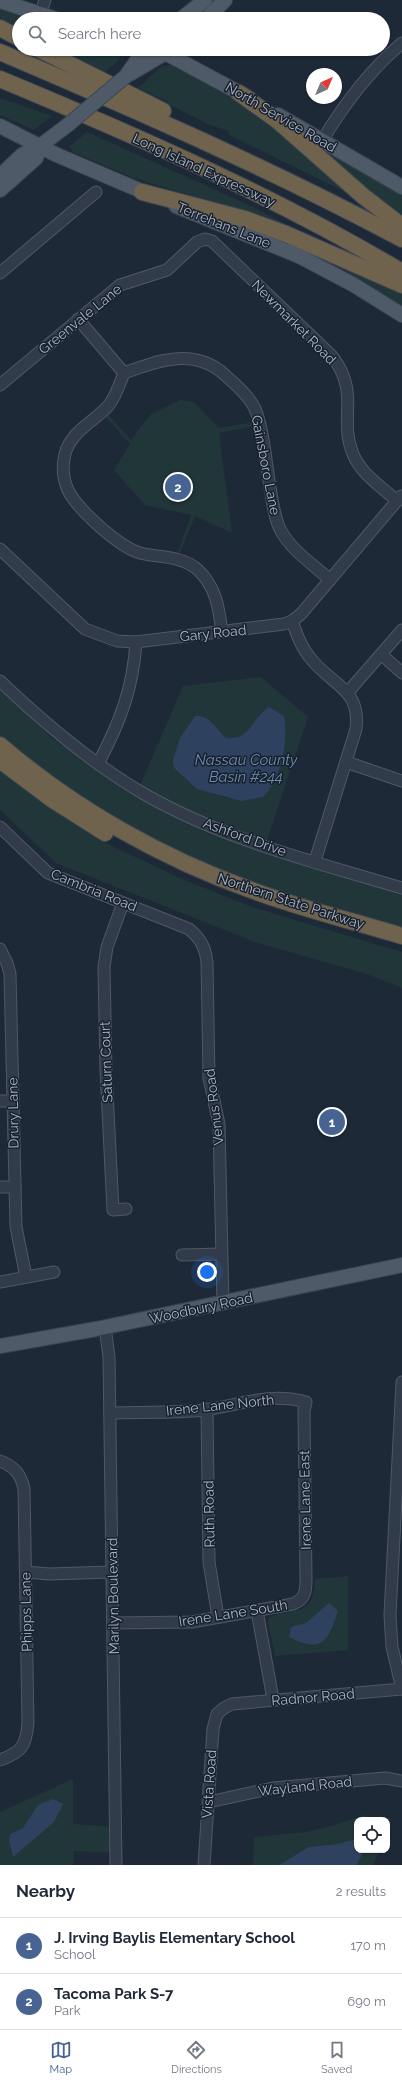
<!DOCTYPE html>
<html lang="en">
<head>
<meta charset="utf-8">
<style>
	body { margin:0; font-family:Raleway,sans-serif; background:#f6f6f7; color:#1f2937 }
	.controls { position:absolute; right:12px; bottom:12px; display:grid; overflow:hidden; border-radius:8px; box-shadow:0 1px 3px #0004 }
	.controls button { width:36px; height:36px; display:grid; place-items:center; padding:0; border:0; border-bottom:1px solid #e0e1e3; background:#fff; color:#1f2937; font:20px sans-serif }
	.compass { position:absolute; left:306px; top:68px; width:36px; height:36px; border-radius:50%; background:#fff; box-shadow:0 1px 3px #0004; rotate:44deg }
	.you { position:absolute; left:207px; top:1272px; width:14px; height:14px; margin:-10px; border:3px solid #fff; border-radius:50%; background:#1a73e8; box-shadow:0 0 0 6px #1a73e833 }
	.badge { display:grid; place-items:center; width:26px; height:26px; border-radius:50%; background:#476391; color:#fff; font-size:13px; font-weight:700 }
	.pin { position:absolute; translate:-50% -50%; border:2px solid #fff; box-shadow:0 1px 4px #0006 }
	.list { margin:0; padding:0; list-style:none }
	h2 { display:flex; justify-content:space-between; align-items:center; height:52px; margin:0; padding:0 16px; font-size:17px }
	h2 small { font-size:13px; font-weight:400; color:#747a83 }
	.list li { display:grid; grid-template-columns:26px 1fr auto; gap:12px; align-items:center; box-sizing:border-box; height:56px; padding:0 16px; border-top:1px solid #e0e1e3 }
	.list b { display:block; font-size:15px; white-space:nowrap }
	.list p { margin:0; font-size:13px; white-space:nowrap; color:#747a83 }
	.list em { font-size:13px; font-style:normal; color:#747a83 }
	.icon { flex:none; width:22px; height:22px; fill:none; stroke:currentColor; stroke-width:2; stroke-linecap:round; stroke-linejoin:round }
	.map { position:relative; flex:none; width:402px; height:1865px; overflow:hidden }
	.search { position:absolute; background:#fff; box-shadow:0 1px 3px #0004; left:12px; right:12px; top:12px; height:44px; display:flex; align-items:center; gap:10px; box-sizing:border-box; padding:0 14px; border-radius:22px; color:#747a83; font-size:15px }
	.sheet { height:164px; background:#fff }
	nav { display:flex; justify-content:space-around; align-items:center; box-sizing:border-box; height:56px; border-top:1px solid #e0e1e3; background:#fff; font-size:11px; color:#747a83 }
	nav a { display:grid; justify-items:center; gap:2px }
	nav .on { color:#476391 }
	.map>svg:first-child { display:block }
	.green { fill:#203639; fill-rule:evenodd }
	.water { fill:#2e425f }
	.lines { fill:none; stroke-linecap:round; stroke-linejoin:round }
	.minor-casing { stroke:#4f5867; stroke-width:13 }
	.major-casing { stroke:#3b4452; stroke-width:16 }
	.highway-casing { stroke:#3c4553; stroke-width:18 }
	.minor { stroke:#313b49; stroke-width:11 }
	.major { stroke:#4f5a69; stroke-width:14 }
	.highway { stroke:#6f634e; stroke-width:16 }
	.major-bridge-casing { stroke:#3b4452; stroke-width:16; stroke-linecap:butt }
	.major-bridge { stroke:#4f5a69; stroke-width:14 }
	.labels { text-anchor:middle; stroke-width:3; stroke-linejoin:round; paint-order:stroke }
	.street-label { font-size:14px; fill:#abb5c6; stroke:#17202d }
	.water-label { font-size:15px; font-style:italic; fill:#718bb1; stroke:#17202d }
</style>
</head>
<body>
<div class="map">
<svg width="402" height="1865" viewBox="0 0 402 1865">
	<rect width="100%" height="100%" fill="#1e2938"/>
	<!-- green -->
	<g class="green">
		<polygon points="0,8 37,19 19,19 19,28 0,18"/>
		<polygon points="59,49 125,49 119,60 104,73"/>
		<polygon points="174,65 275,123 353,196 229,135 229,131 210,125 168,104 168,102 138,88 162,66"/>
		<polygon points="0,98 52,116 34,130 0,115"/>
		<polygon points="87,132 253,207 330,247 250,214 134,178 73,152 70,146"/>
		<polygon points="310,139 402,192 402,214 356,182"/>
		<polygon points="231,218 350,267 402,293 402,307 346,274"/>
		<polygon points="180,400 194,402 219,428 254,422 255,426 219,433 232,533 195,516 180,553 178,552 191,515 145,505 114,470 130,444 104,415 107,413 131,440 151,414"/>
		<path d="M261,677L308,717L265,846L138,790L183,686ZM262,712L254,799L227,798L197,789L174,768L175,752L190,722L208,719L226,738C247,740 250,727 262,712Z"/>
		<polygon points="0,688 52,738 149,803 223,837 402,895 402,932 282,896 167,849 107,814 53,779 0,735"/>
		<polygon points="0,770 42,803 110,845 182,879 252,907 402,952 402,988 367,974 255,942 56,863 0,810"/>
		<path d="M348,1576V1650L275,1656L268,1623L269,1617C295,1608 314,1617 315,1579Z"/>
		<polygon points="73,1779 73,1824 117,1827 117,1853 74,1851 73,1865 0,1865 0,1812"/>
		<polygon points="365,1815 382,1820 357,1820 357,1850 380,1850 373,1865 253,1865 254,1837 306,1832 331,1826"/>
	</g>
	<!-- water -->
	<g class="water">
		<path d="M269,707L284,716C289,741 281,779 263,797L242,801L207,792L197,789L174,768L173,760L180,738L195,716C209,714 217,730 226,738C252,740 250,719 269,707Z"/>
		<path d="M329,1603L338,1611C328,1641 323,1654 289,1637L291,1627L306,1623Z"/>
		<polygon points="53,1799 63,1804 54,1822 13,1857 9,1840 10,1834 23,1828 38,1805"/>
		<polygon points="356,1839 357,1850 364,1850 357,1865 279,1865 309,1847 338,1844"/>
	</g>
	<g class="lines">
		<!-- minor casing -->
		<g class="minor-casing">
			<g id="minor">
				<polyline points="40,15 45,0"/>
				<path d="M322,141C344,104 369,71 402,43"/>
				<polyline points="0,273 96,192"/>
				<path d="M78,319L124,373C159,360 196,347 226,376C236,385 246,393 253,405C263,421 267,472 271,493C273,506 275,520 281,531C292,551 314,565 330,580"/>
				<path d="M124,373C120,383 116,396 109,405C94,422 71,431 65,454C62,466 63,479 68,490C77,509 119,547 140,553C159,558 180,555 197,569C216,586 219,608 222,632"/>
				<path d="M0,385L120,285L167,270L197,242L205,239L212,241L332,356C361,394 338,418 353,454C361,474 382,487 397,501"/>
				<polyline points="0,549 85,629 117,641 136,642 284,624 292,621 301,614 401,496"/>
				<path d="M292,621C297,635 302,649 312,660C333,686 361,689 356,729L315,861"/>
				<polyline points="382,655 402,673"/>
				<path d="M0,681C45,724 92,764 146,795C225,840 315,862 402,888"/>
				<polyline points="348,692 402,630"/>
				<polyline points="346,762 402,781"/>
				<path d="M98,764C120,722 133,689 136,642"/>
				<path d="M0,827L48,873L189,929C201,939 205,947 207,962L209,1078L219,1124L223,1304"/>
				<polyline points="123,903 107,947 104,967 106,1071 113,1210 126,1209"/>
				<polyline points="0,949 7,963 10,974 16,1227 26,1277"/>
				<polyline points="0,1101 12,1101"/>
				<polyline points="0,1187 15,1187"/>
				<polyline points="182,1255 221,1254"/>
				<polyline points="0,1282 54,1272"/>
				<polyline points="105,1327 109,1357 116,1865"/>
				<polyline points="207,1409 209,1562 218,1617"/>
				<path d="M110,1413C141,1412 174,1413 205,1410C240,1405 269,1392 306,1402L304,1411L306,1580C306,1592 305,1599 293,1604L192,1622L114,1623"/>
				<path d="M0,1461C14,1466 21,1474 24,1489L28,1723C26,1746 22,1752 0,1760"/>
				<polyline points="26,1572 49,1574 112,1572"/>
				<polyline points="257,1611 273,1699"/>
				<polyline points="402,1689 392,1647 390,1615 402,1382"/>
				<polyline points="209,1802 273,1788 385,1778 402,1781"/>
				<polyline points="204,1865 213,1729 217,1714 224,1708 232,1704 402,1689"/>
			</g>
		</g>
		<!-- major casing -->
		<g class="major-casing">
			<g id="major">
				<polyline points="0,1 56,19"/>
				<polyline points="181,19 205,0"/>
				<polyline points="206,19 225,0"/>
				<polyline points="158,49 249,98"/>
				<polyline points="128,73 145,49"/>
				<polyline points="126,76 172,49"/>
				<polyline points="278,115 402,187"/>
				<polyline points="0,126 57,155 153,196"/>
				<polyline points="0,176 22,155 40,146 69,124"/>
				<polyline points="0,190 36,158 40,146"/>
				<polyline points="176,206 299,256 354,285 402,315"/>
				<polyline points="0,1346 96,1329 402,1265"/>
			</g>
		</g>
		<!-- highway casing -->
		<g class="highway-casing">
			<g id="highway">
				<polyline points="0,28 19,38"/>
				<polyline points="39,49 163,111"/>
				<path d="M0,52C136,110 271,169 402,239"/>
				<path d="M0,79C137,136 274,196 402,272"/>
				<polyline points="239,93 278,121 363,196 402,226"/>
				<polyline points="142,192 245,219 286,234 402,285"/>
				<path d="M0,745C73,808 163,859 254,891C302,909 353,921 402,936"/>
				<polyline points="1,761 53,800 105,833"/>
			</g>
		</g>
		<!-- minor -->
		<use href="#minor" class="minor"/>
		<!-- major -->
		<use href="#major" class="major"/>
		<!-- highway -->
		<use href="#highway" class="highway"/>
		<!-- major-bridge casing -->
		<g class="major-bridge-casing">
			<polyline id="major-bridge" points="69,124 126,76"/>
		</g>
		<!-- major-bridge -->
		<use href="#major-bridge" class="major-bridge"/>
	</g>
	<g class="labels">
		<!-- street labels -->
		<g class="street-label">
			<text transform="translate(281 117) rotate(30)" y="5">North Service Road</text>
			<text transform="translate(204 170) rotate(25)" y="5">Long Island Expressway</text>
			<text transform="translate(224 225) rotate(22)" y="5">Terrehans Lane</text>
			<text transform="translate(80 319) rotate(-39)" y="5">Greenvale Lane</text>
			<text transform="translate(294 322) rotate(45)" y="5">Newmarket Road</text>
			<text transform="translate(266 465) rotate(79)" y="5">Gainsboro Lane</text>
			<text transform="translate(213 633) rotate(-6)" y="5">Gary Road</text>
			<text transform="translate(245 837) rotate(20)" y="5">Ashford Drive</text>
			<text transform="translate(94 890) rotate(22)" y="5">Cambria Road</text>
			<text transform="translate(291 901) rotate(18)" y="5">Northern State Parkway</text>
			<text transform="translate(106 1062) rotate(-92)" y="5">Saturn Court</text>
			<text transform="translate(214 1107) rotate(-97)" y="5">Venus Road</text>
			<text transform="translate(13 1113) rotate(-91)" y="5">Drury Lane</text>
			<text transform="translate(201 1308) rotate(-12)" y="5">Woodbury Road</text>
			<text transform="translate(220 1405) rotate(-6)" y="5">Irene Lane North</text>
			<text transform="translate(305 1500) rotate(-91)" y="5">Irene Lane East</text>
			<text transform="translate(209 1514) rotate(-91)" y="5">Ruth Road</text>
			<text transform="translate(113 1596) rotate(-91)" y="5">Marilyn Boulevard</text>
			<text transform="translate(26 1612) rotate(-91)" y="5">Phipps Lane</text>
			<text transform="translate(233 1613) rotate(-9)" y="5">Irene Lane South</text>
			<text transform="translate(313 1697) rotate(-5)" y="5">Radnor Road</text>
			<text transform="translate(209 1784) rotate(-86)" y="5">Vista Road</text>
			<text transform="translate(305 1786) rotate(-6)" y="5">Wayland Road</text>
		</g>
		<!-- water labels -->
		<g class="water-label">
			<text x="246" y="765">Nassau County<tspan x="246" dy="17">Basin #244</tspan></text>
		</g>
	</g>
</svg>
<div class="controls">
<button><svg class="icon" aria-label="locate" viewBox="0 0 24 24"><circle cx="12" cy="12" r="6"/><path d="M12 2v4M12 18v4M2 12h4M18 12h4"/></svg></button>
</div>
<svg class="compass" viewBox="-18 -18 36 36"><path d="M0-13l5 13h-10z" fill="#e53935"/><path d="M0 13l5-13h-10z" fill="#747a83"/></svg>
<div class="you"></div>
<div class="pin badge" style="left:332px;top:1122px">1</div>
<div class="pin badge" style="left:178px;top:487px">2</div>
<div class="search"><svg class="icon" aria-label="search" viewBox="0 0 24 24"><circle cx="10" cy="10" r="6"/><path d="M15 15l6 6"/></svg>Search here</div>
</div>
<section class="sheet">
<h2>Nearby<small>2 results</small></h2>
<ul class="list">
<li><span class="badge">1</span><div><b>J. Irving Baylis Elementary School</b><p>School</p></div><em>170 m</em></li>
<li><span class="badge">2</span><div><b>Tacoma Park S-7</b><p>Park</p></div><em>690 m</em></li>
</ul>
</section>
<nav>
<a class="on"><svg class="icon" aria-label="map" viewBox="0 0 24 24"><path d="M3 6l6-2 6 2 6-2v14l-6 2-6-2-6 2zM9 4v14M15 6v14"/></svg>Map</a>
<a><svg class="icon" aria-label="directions" viewBox="0 0 24 24"><path d="M12 3l9 9-9 9-9-9zM9 14v-3h6M13 9l2 2-2 2"/></svg>Directions</a>
<a><svg class="icon" aria-label="saved" viewBox="0 0 24 24"><path d="M7 4h10v16l-5-4-5 4z"/></svg>Saved</a>
</nav>
</body>
</html>
